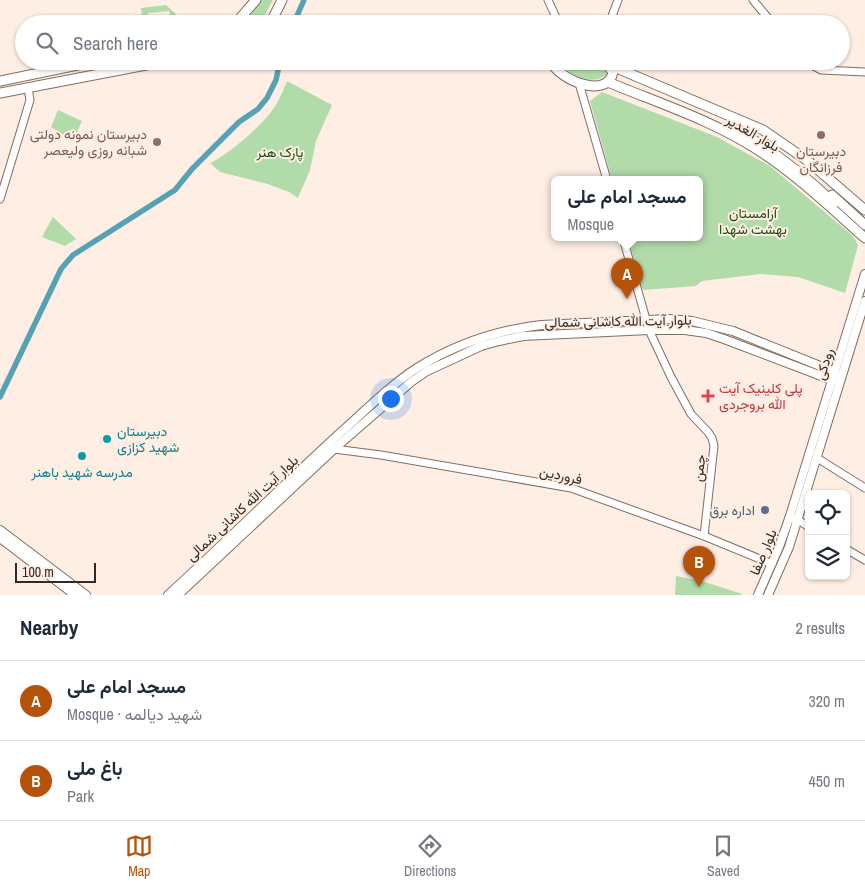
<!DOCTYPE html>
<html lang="en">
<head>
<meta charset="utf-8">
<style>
	body { margin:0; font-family:"Archivo Narrow",Vazirmatn,sans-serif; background:#f6f6f7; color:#1f2937 }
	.controls { position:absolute; right:15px; bottom:15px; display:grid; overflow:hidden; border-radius:8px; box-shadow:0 1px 4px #0004 }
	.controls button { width:45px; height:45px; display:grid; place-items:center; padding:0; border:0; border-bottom:1px solid #e0e1e3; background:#fff; color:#1f2937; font:25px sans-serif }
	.scale { position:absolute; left:15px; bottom:12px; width:81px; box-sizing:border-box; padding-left:5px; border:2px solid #342a24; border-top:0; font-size:14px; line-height:18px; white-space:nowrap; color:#342a24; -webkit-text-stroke:4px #feeee4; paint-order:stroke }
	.you { position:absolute; left:390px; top:398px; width:18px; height:18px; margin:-12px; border:4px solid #fff; border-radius:50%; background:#1a73e8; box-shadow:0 0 0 8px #1a73e833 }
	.badge { display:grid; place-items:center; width:32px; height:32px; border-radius:50%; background:#b45309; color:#fff; font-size:16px; font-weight:700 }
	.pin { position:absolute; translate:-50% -41px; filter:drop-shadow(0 1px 2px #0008) }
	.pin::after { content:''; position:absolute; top:26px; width:18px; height:15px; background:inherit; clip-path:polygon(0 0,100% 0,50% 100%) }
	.popup { position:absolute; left:551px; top:176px; width:152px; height:65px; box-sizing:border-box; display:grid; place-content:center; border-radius:8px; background:#fff; filter:drop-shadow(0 1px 4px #0005); font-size:16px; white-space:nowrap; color:#747a83 }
	.popup b { font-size:19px; color:#1f2937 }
	.popup::after { content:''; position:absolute; left:50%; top:100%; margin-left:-10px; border:10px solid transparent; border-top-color:#fff }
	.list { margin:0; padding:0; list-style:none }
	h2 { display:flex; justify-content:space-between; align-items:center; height:65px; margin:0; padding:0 20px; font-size:21px }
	h2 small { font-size:16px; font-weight:400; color:#747a83 }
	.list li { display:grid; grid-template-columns:32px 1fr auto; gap:15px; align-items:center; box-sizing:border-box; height:80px; padding:0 20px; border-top:1px solid #e0e1e3 }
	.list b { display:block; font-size:19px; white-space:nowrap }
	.list p { margin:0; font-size:16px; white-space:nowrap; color:#747a83 }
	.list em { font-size:16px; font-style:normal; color:#747a83 }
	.icon { flex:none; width:28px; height:28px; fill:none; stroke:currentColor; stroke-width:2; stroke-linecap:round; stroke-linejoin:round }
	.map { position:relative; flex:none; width:865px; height:595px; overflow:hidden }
	.search { position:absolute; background:#fff; box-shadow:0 1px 4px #0004; left:15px; right:15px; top:15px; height:55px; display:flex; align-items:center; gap:12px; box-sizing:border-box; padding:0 18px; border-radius:28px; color:#747a83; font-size:19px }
	.sheet { height:225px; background:#fff }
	nav { display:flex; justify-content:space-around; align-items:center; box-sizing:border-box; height:70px; border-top:1px solid #e0e1e3; background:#fff; font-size:14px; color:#747a83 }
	nav a { display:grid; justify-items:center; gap:2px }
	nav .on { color:#b45309 }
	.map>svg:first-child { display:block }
	.green { fill:#b2dbaa }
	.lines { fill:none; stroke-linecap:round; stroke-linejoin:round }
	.canal { stroke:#56a1b4; stroke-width:5.5 }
	.tertiary-casing { stroke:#836d5f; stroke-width:9 }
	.secondary-casing { stroke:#836d5f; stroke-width:10 }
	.primary-casing { stroke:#836d5f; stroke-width:11 }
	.tertiary { stroke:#fff; stroke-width:7 }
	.secondary { stroke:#fff; stroke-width:8 }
	.primary { stroke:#fff; stroke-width:9 }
	.education-dot { fill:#8d6e63; stroke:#feeee4; stroke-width:2 }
	.health-dot { fill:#e0444e; stroke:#feeee4; stroke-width:2 }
	.culture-dot { fill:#0f9aa8; stroke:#feeee4; stroke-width:2 }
	.service-dot { fill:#5c6f8a; stroke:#feeee4; stroke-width:2 }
	.labels { text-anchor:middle; stroke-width:4; stroke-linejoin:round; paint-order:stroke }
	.street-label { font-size:14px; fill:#342a24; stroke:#feeee4 }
	.education-label { font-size:14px; fill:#785e54; stroke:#feeee4; text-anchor:end }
	.park-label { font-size:14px; fill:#1a5010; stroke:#feeee4 }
	.health-label { font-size:14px; fill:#be3a42; stroke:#feeee4; text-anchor:start }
	.culture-label { font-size:14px; fill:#0d838f; stroke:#feeee4; text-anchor:start }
	.service-label { font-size:14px; fill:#4e5e75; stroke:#feeee4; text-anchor:end }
</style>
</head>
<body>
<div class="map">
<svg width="865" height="595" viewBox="0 0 865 595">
	<rect width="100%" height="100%" fill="#feeee4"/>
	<!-- green -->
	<g class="green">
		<polygon points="262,0 273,0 260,24 240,24"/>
		<polygon points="166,5 180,18 171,18 169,11 148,13 148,24 143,24 141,8"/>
		<path d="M559,61H581L606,69L607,74C593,87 567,76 559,61Z"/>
		<path d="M287,81L332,105L316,141L310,170L298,198L289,192L268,184L220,172L210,163C229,154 266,123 277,103C281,96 284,88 287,81Z"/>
		<polygon points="602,92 717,137 770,166 853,236 858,245 845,293 798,277 761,274 702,281 696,286 643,290 628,238 700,238 700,180 612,180 590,101"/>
		<polygon points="58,110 82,121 73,141 51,127"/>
		<polygon points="53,217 76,239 65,246 42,237"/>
		<polygon points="676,576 702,581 742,594 741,595 675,595"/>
	</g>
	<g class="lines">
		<!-- canal -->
		<g class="canal">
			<polyline points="296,18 304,0"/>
			<polyline points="0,397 61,269 73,255 175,190 192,169 239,122 258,109 267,98 276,80 280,61"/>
		</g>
		<!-- tertiary casing -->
		<g class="tertiary-casing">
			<g id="tertiary">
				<polyline points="548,0 559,24"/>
				<polyline points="753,0 773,24"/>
				<polyline points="609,24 618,0"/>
				<polyline points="805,61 821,70 865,72"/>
				<polyline points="579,83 607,180"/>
				<polyline points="0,199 30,100 28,88"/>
				<polyline points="623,238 649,330 671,377 691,414 708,432 712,438 714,446 704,536"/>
				<polyline points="334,449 381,455 571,488 704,536 772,564"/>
				<polyline points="817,458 865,488"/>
				<polyline points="789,518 798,520 809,527"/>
				<polyline points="846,549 865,560"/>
			</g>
		</g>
		<!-- secondary casing -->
		<g class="secondary-casing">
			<g id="secondary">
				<polyline points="0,530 86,595"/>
				<polyline points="0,538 75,595"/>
				<path d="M168,595C226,542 281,487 339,434C364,412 389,386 417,368C454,345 498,330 541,325L669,319L692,321L733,331L835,372L841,378"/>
				<polyline points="178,595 334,449 411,382 427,371 481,346 499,341 523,336 649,330 685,330 706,333 724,339 832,380 841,378"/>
				<polyline points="758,595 779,547 790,516 865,274"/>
				<polyline points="768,595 789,547 865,301"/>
			</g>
		</g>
		<!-- primary casing -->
		<g class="primary-casing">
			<g id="primary">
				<polyline points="235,24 256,0"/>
				<polyline points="270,24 282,0"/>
				<polyline points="337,24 384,22 425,24"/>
				<path d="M551,61C558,80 608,100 613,72L607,64"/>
				<polyline points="600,61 763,130 808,161 865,210"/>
				<polyline points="0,81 97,61"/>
				<path d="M608,82C658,103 712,120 758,150C797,175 830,207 865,238"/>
				<polyline points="0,93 167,61"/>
				<path d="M727,132L737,130C773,150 804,175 834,203"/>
				<polyline points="832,195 865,225"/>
			</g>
		</g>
		<!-- tertiary -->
		<use href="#tertiary" class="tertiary"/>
		<!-- secondary -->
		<use href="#secondary" class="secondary"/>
		<!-- primary -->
		<use href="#primary" class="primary"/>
	</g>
	<!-- markers -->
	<g class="education-dot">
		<circle cx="821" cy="135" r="5"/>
		<circle cx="157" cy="142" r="5"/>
	</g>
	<path class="health-dot" d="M705.5 388.5h5v5h5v5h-5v5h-5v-5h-5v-5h5z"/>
	<g class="culture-dot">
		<circle cx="107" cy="439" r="5"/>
		<circle cx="82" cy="456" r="5"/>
	</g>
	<circle class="service-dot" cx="765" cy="510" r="5"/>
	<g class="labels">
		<!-- street labels -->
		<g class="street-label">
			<text transform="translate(753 133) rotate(30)" y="5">بلوار الغدیر</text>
			<text transform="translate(618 321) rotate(-1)" y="5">بلوار آیت الله کاشانی شمالی</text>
			<text transform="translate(824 364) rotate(-73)" y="5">رودکی</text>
			<text transform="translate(699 468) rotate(-84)" y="5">چمن</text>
			<text transform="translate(561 475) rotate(12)" y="5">فروردین</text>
			<text transform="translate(242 508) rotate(-43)" y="5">بلوار آیت الله کاشانی شمالی</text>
			<text transform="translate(763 552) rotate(-67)" y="5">بلوار صفا</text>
		</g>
		<!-- education labels -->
		<g class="education-label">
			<text x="147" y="139">دبیرستان نمونه دولتی<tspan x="147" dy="16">شبانه روزی ولیعصر</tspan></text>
			<text x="821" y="156" text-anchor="middle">دبیرستان<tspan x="821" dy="16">فرزانگان</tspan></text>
		</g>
		<!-- park labels -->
		<g class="park-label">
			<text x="280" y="157">پارک هنر</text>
			<text x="753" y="218">آرامستان<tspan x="753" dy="16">بهشت شهدا</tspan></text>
		</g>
		<!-- health labels -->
		<g class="health-label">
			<text x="719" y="393">پلی کلینیک آیت<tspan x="719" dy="16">الله بروجردی</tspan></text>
		</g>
		<!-- culture labels -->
		<g class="culture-label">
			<text x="117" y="436">دبیرستان<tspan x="117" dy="16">شهید کزازی</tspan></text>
			<text x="82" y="477" text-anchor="middle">مدرسه شهید باهنر</text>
		</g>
		<!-- service labels -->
		<g class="service-label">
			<text x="755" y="515">اداره برق</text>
		</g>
	</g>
</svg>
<div class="controls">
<button><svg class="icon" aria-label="locate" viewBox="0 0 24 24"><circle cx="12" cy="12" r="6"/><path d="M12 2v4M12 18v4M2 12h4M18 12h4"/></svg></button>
<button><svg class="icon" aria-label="layers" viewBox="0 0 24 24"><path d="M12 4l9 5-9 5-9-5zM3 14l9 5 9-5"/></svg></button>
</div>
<div class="scale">100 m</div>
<div class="you"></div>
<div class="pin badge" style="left:627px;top:299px">A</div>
<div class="popup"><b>مسجد امام علی</b>Mosque</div>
<div class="pin badge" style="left:699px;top:587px">B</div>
<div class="search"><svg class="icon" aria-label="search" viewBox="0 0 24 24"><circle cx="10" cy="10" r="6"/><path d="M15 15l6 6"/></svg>Search here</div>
</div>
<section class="sheet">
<h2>Nearby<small>2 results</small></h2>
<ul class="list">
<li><span class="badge">A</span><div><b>مسجد امام علی</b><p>Mosque · شهید دیالمه</p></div><em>320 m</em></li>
<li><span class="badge">B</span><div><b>باغ ملی</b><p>Park</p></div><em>450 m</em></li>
</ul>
</section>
<nav>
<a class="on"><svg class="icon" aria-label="map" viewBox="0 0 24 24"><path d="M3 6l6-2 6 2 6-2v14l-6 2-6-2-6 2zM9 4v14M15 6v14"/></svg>Map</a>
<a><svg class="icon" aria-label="directions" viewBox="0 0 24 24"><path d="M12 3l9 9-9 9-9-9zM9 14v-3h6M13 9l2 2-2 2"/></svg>Directions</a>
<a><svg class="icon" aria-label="saved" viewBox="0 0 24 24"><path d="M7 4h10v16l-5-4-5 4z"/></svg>Saved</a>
</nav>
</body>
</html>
